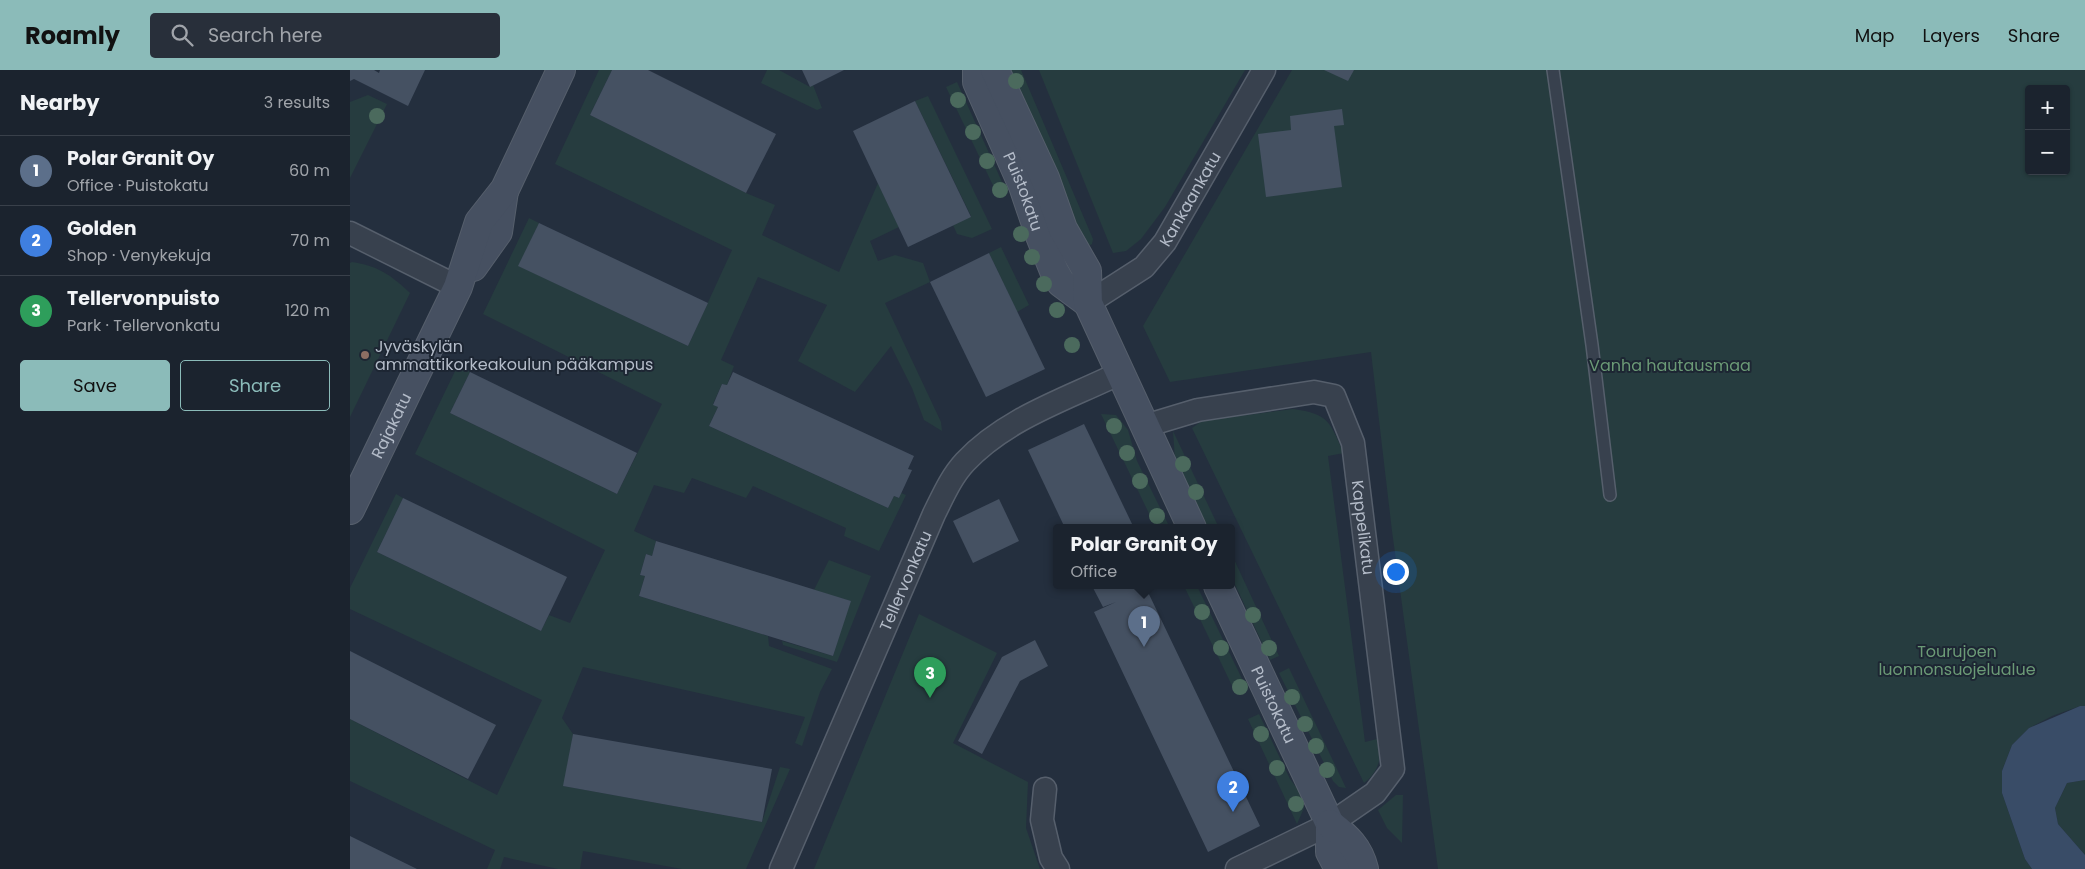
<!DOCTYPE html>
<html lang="en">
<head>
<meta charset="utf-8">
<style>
	body { margin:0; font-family:Poppins,sans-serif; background:#282f3a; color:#f1f3f6 }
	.controls { position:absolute; right:15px; top:15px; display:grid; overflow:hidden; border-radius:5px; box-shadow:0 1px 4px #0004 }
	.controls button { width:45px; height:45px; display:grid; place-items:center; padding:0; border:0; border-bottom:1px solid #39404a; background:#1b232e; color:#f1f3f6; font:25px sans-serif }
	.you { position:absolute; left:1045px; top:501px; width:18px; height:18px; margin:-12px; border:4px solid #fff; border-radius:50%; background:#1a73e8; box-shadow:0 0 0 8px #1a73e833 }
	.badge { display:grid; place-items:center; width:32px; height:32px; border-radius:50%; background:#8bbbb9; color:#fff; font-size:16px; font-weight:700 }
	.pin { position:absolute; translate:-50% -41px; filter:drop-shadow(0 1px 2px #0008) }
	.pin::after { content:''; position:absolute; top:26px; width:18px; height:15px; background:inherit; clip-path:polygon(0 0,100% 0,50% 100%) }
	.popup { position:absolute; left:703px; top:454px; width:182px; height:65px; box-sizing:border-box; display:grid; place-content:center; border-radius:5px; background:#1b232e; filter:drop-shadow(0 1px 4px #0005); font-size:16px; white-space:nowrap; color:#a0a4aa }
	.popup b { font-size:19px; color:#f1f3f6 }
	.popup::after { content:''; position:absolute; left:50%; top:100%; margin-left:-10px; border:10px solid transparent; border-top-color:#1b232e }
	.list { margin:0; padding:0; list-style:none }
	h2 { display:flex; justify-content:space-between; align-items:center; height:65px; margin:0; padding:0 20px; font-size:21px }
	h2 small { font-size:16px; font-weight:400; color:#a0a4aa }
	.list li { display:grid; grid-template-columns:32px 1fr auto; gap:15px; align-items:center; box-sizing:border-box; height:70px; padding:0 20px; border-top:1px solid #39404a }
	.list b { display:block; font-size:19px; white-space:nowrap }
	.list p { margin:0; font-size:16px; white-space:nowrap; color:#a0a4aa }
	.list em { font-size:16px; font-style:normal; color:#a0a4aa }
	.actions { display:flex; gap:10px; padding:15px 20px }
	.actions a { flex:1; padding:11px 0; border:1px solid #8bbbb9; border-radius:5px; text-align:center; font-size:18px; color:#8bbbb9 }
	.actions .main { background:#8bbbb9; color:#111 }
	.icon { flex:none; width:28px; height:28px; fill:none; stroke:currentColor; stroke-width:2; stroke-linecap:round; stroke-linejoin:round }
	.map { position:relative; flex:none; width:1735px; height:799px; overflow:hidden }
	header { display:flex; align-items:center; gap:30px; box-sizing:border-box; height:70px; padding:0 25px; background:#8bbbb9; color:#111 }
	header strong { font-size:24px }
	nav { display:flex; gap:28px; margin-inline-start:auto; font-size:18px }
	.search { width:350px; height:45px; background:#282f3a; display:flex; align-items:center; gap:12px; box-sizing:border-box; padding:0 18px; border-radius:5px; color:#a0a4aa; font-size:19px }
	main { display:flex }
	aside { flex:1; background:#1b232e }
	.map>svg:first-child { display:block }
	.green { fill:#263c3f; fill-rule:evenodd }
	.water { fill:#394c67 }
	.building { fill:#455162 }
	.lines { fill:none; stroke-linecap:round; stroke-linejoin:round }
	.lane-casing { stroke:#565f6c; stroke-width:14 }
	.street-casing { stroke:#565f6c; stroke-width:25 }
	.secondary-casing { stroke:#565f6c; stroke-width:30 }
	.lane { stroke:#38414e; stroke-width:11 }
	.street { stroke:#38414e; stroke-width:22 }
	.secondary { stroke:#465061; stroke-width:28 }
	.tree { fill:#4b6a5d }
	.education-dot { fill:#8d6e63; stroke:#1d2633; stroke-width:2 }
	.labels { text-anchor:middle; stroke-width:4; stroke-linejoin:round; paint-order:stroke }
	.street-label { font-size:16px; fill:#b4bcc9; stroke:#1d2633 }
	.poi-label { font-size:16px; fill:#b4bcc9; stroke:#1d2633; text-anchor:start }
	.park-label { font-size:16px; fill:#6b9a76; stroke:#1d2633 }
</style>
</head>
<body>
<header>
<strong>Roamly</strong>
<div class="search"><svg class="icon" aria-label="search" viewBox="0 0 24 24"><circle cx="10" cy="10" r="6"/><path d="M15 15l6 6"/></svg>Search here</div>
<nav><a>Map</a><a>Layers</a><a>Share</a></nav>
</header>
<main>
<aside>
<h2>Nearby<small>3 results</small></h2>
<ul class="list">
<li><span class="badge" style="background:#5c6f8a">1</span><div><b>Polar Granit Oy</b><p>Office · Puistokatu</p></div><em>60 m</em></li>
<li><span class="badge" style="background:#3f7fe0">2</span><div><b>Golden</b><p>Shop · Venykekuja</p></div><em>70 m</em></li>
<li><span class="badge" style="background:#2e9e5b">3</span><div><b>Tellervonpuisto</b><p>Park · Tellervonkatu</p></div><em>120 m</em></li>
</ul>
<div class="actions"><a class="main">Save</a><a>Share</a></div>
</aside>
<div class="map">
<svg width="1735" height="799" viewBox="0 0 1735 799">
	<rect width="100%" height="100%" fill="#242f3e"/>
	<!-- green -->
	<g class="green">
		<polygon points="249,0 262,0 240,45 396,123 425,135 412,165 489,202 528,113 549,157 520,171 528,191 545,185 573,193 580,212 535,233 591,352 592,361 574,350 562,318 541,276 505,322 448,291 477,235 408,207 371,290 384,296 377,315 372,314 363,334 368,337 359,356 538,438 544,426 549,428 551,423 556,425 529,481 494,466 496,458 403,416 396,428 342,408 334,423 304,415 284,461 306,471 302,486 296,484 290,505 295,506 289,526 418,566 419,576 482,599 470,622 452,676 445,673 455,647 233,597 212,648 223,664 214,716 412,752 430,697 440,699 396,799 332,799 233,781 230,799 208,799 154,787 150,799 137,799 145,780 0,711 0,649 147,725 192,630 0,539 0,518 46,424 53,428 27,482 191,561 199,545 220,553 255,480 65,384 108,295 120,302 100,343 267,424 312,334 133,244 179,148 189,153 169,196 338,276 382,180 205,94"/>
		<polygon points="417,0 429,0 460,17 463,15 472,38 467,40 411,13"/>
		<polygon points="659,0 671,0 743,169 742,174 737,177 727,163"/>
		<polygon points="689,0 895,0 815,137 791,169 776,181 763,183"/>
		<path d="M942,0H1735V636H1730L1702,646L1679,658L1662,675L1652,701V723L1675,789L1682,799H1088L1042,461L1021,282L820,312L793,256ZM1679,19H1716V101H1679Z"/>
		<polygon points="607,12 657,123 649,128 596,17"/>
		<polygon points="18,25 37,34 0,108 0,32"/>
		<polygon points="578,26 642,159 622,168 607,164 603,155 621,146 565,31"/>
		<polygon points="651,177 679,235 667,242 639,183"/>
		<path d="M2,192C28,196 41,205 60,223L0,347V193Z"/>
		<path d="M943,339C980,344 979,352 994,383L978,386L1015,672L1031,668C1032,686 1029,702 1014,713L842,358L852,351Z"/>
		<polygon points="751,344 766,345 778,360 787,391 820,458 806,458"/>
		<polygon points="823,361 869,458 858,458 825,390"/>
		<polygon points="882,485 929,586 920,590 882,508"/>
		<polygon points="479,490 521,506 487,592 433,575 432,571 483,586 500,531 464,520"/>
		<polygon points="834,516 847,516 897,619 886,624"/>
		<polygon points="569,544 647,583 603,673 678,712 676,758 690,799 464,799"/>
		<polygon points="939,598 996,718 989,717 983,711 929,603"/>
		<polygon points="909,644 940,709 949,721 954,738 947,754 898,649"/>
		<polygon points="1735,710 1735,785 1708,754 1705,738 1717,713"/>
		<polygon points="1046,725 1053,725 1052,773 1037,758 1028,740"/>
	</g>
	<!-- water -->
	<polygon class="water" points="1730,636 1735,636 1735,710 1717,713 1705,738 1708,754 1735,785 1735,799 1682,799 1675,789 1652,723 1652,701 1662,675 1679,658"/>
	<!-- building -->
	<g class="building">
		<polygon points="0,0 24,0 29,3 30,0 75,0 58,36 4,9 0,11"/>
		<polygon points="262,0 298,0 426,64 396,123 240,45"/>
		<polygon points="452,0 494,0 460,17"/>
		<polygon points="974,0 1004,0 998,11"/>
		<polygon points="565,31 621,147 558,177 503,61"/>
		<polygon points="992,39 994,55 984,56 992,117 916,127 908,64 941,60 940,46"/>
		<polygon points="189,153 358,233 338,276 168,196"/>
		<polygon points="639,183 695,299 636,327 580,212"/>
		<polygon points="120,302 287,383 267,424 100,343"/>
		<polygon points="383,302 564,386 558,399 562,400 549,428 544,426 538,438 359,356 368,337 363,335 372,314 377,315"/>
		<polygon points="734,354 784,458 715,458 678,380"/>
		<polygon points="53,428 217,507 191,561 27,482"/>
		<polygon points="649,429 669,471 623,493 603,451"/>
		<polygon points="306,471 501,531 483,586 289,526 295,506 290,505 296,484 302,486"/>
		<polygon points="742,516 801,516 796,518 910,756 858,782 744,542 766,532 753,537"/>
		<polygon points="685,570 698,596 670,611 632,684 608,671 652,587"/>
		<polygon points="0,581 146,655 118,709 0,649"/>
		<polygon points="223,664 422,699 412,752 213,716"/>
		<polygon points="0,766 67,799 0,799"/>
	</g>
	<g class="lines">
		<!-- lane casing -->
		<g class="lane-casing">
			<polyline id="lane" points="1203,0 1242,275 1260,425"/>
		</g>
		<!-- street casing -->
		<g class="street-casing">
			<g id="street">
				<polyline points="0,163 108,217"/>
				<path id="s1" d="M738,233L794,197L815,172L914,0"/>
				<path id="s2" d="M795,356L848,340L964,322L984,326L1003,373L1043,699L1025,723L980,754L887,799"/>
				<polyline points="695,719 692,750 701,788 708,799"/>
				<path id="s3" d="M431,799L584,444C593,426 601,407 615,392C656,348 717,329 770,303"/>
			</g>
		</g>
		<!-- secondary casing -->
		<g class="secondary-casing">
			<g id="secondary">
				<path id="s4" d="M627,0V12L673,116L690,166L704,201L711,213L738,233"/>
				<polyline points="645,0 695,108 713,159 737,201 738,233 842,458"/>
				<polyline points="123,197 148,162 154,121"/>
				<path id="s5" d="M0,440L108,217L129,152L155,119L211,0"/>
				<path id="s6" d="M868,516L980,754V782L989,799"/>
				<path d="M980,754C997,767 1009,778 1014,799"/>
			</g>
		</g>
		<!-- lane -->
		<use href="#lane" class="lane"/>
		<!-- street -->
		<use href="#street" class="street"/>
		<!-- secondary -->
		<use href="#secondary" class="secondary"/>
	</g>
	<!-- trees -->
	<g class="tree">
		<circle cx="666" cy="11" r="8"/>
		<circle cx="608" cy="30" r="8"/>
		<circle cx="27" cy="46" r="8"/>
		<circle cx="623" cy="62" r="8"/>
		<circle cx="637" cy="91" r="8"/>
		<circle cx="650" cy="120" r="8"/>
		<circle cx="671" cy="164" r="8"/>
		<circle cx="682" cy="187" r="8"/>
		<circle cx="694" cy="214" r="8"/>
		<circle cx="707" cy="240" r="8"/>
		<circle cx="722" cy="275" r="8"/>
		<circle cx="764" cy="356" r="8"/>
		<circle cx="777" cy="383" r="8"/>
		<circle cx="833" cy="394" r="8"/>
		<circle cx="790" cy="411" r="8"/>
		<circle cx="846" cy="422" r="8"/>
		<circle cx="807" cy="446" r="8"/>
		<circle cx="852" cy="542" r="8"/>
		<circle cx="903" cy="545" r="8"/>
		<circle cx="871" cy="578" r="8"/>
		<circle cx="919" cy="578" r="8"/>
		<circle cx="890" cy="617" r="8"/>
		<circle cx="942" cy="627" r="8"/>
		<circle cx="955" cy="654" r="8"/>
		<circle cx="911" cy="664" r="8"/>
		<circle cx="966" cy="676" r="8"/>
		<circle cx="927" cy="698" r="8"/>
		<circle cx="977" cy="700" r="8"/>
		<circle cx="946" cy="734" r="8"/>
	</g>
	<!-- markers -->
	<circle class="education-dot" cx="15" cy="285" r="5"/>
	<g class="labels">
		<!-- street labels -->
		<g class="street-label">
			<text dy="6" stroke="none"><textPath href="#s4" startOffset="131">Puistokatu</textPath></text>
			<text dy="6" stroke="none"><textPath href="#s1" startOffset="149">Kankaankatu</textPath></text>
			<text dy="6" stroke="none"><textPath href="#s5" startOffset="94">Rajakatu</textPath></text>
			<text dy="6" stroke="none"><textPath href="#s2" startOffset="329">Kappelikatu</textPath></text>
			<text dy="6" stroke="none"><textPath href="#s3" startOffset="314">Tellervonkatu</textPath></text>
			<text dy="6" stroke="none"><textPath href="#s6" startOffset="131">Puistokatu</textPath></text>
		</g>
		<!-- poi labels -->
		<g class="poi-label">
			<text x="25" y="282">Jyväskylän<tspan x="25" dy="18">ammattikorkeakoulun pääkampus</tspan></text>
		</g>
		<!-- park labels -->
		<g class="park-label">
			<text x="1320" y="301">Vanha hautausmaa</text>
			<text x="1607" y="587">Tourujoen<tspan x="1607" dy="18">luonnonsuojelualue</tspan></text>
		</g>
	</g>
</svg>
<div class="controls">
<button>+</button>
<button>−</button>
</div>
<div class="you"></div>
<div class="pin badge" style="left:794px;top:577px;background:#5c6f8a">1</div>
<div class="popup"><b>Polar Granit Oy</b>Office</div>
<div class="pin badge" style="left:883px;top:742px;background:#3f7fe0">2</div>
<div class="pin badge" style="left:580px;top:628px;background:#2e9e5b">3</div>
</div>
</main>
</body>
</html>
